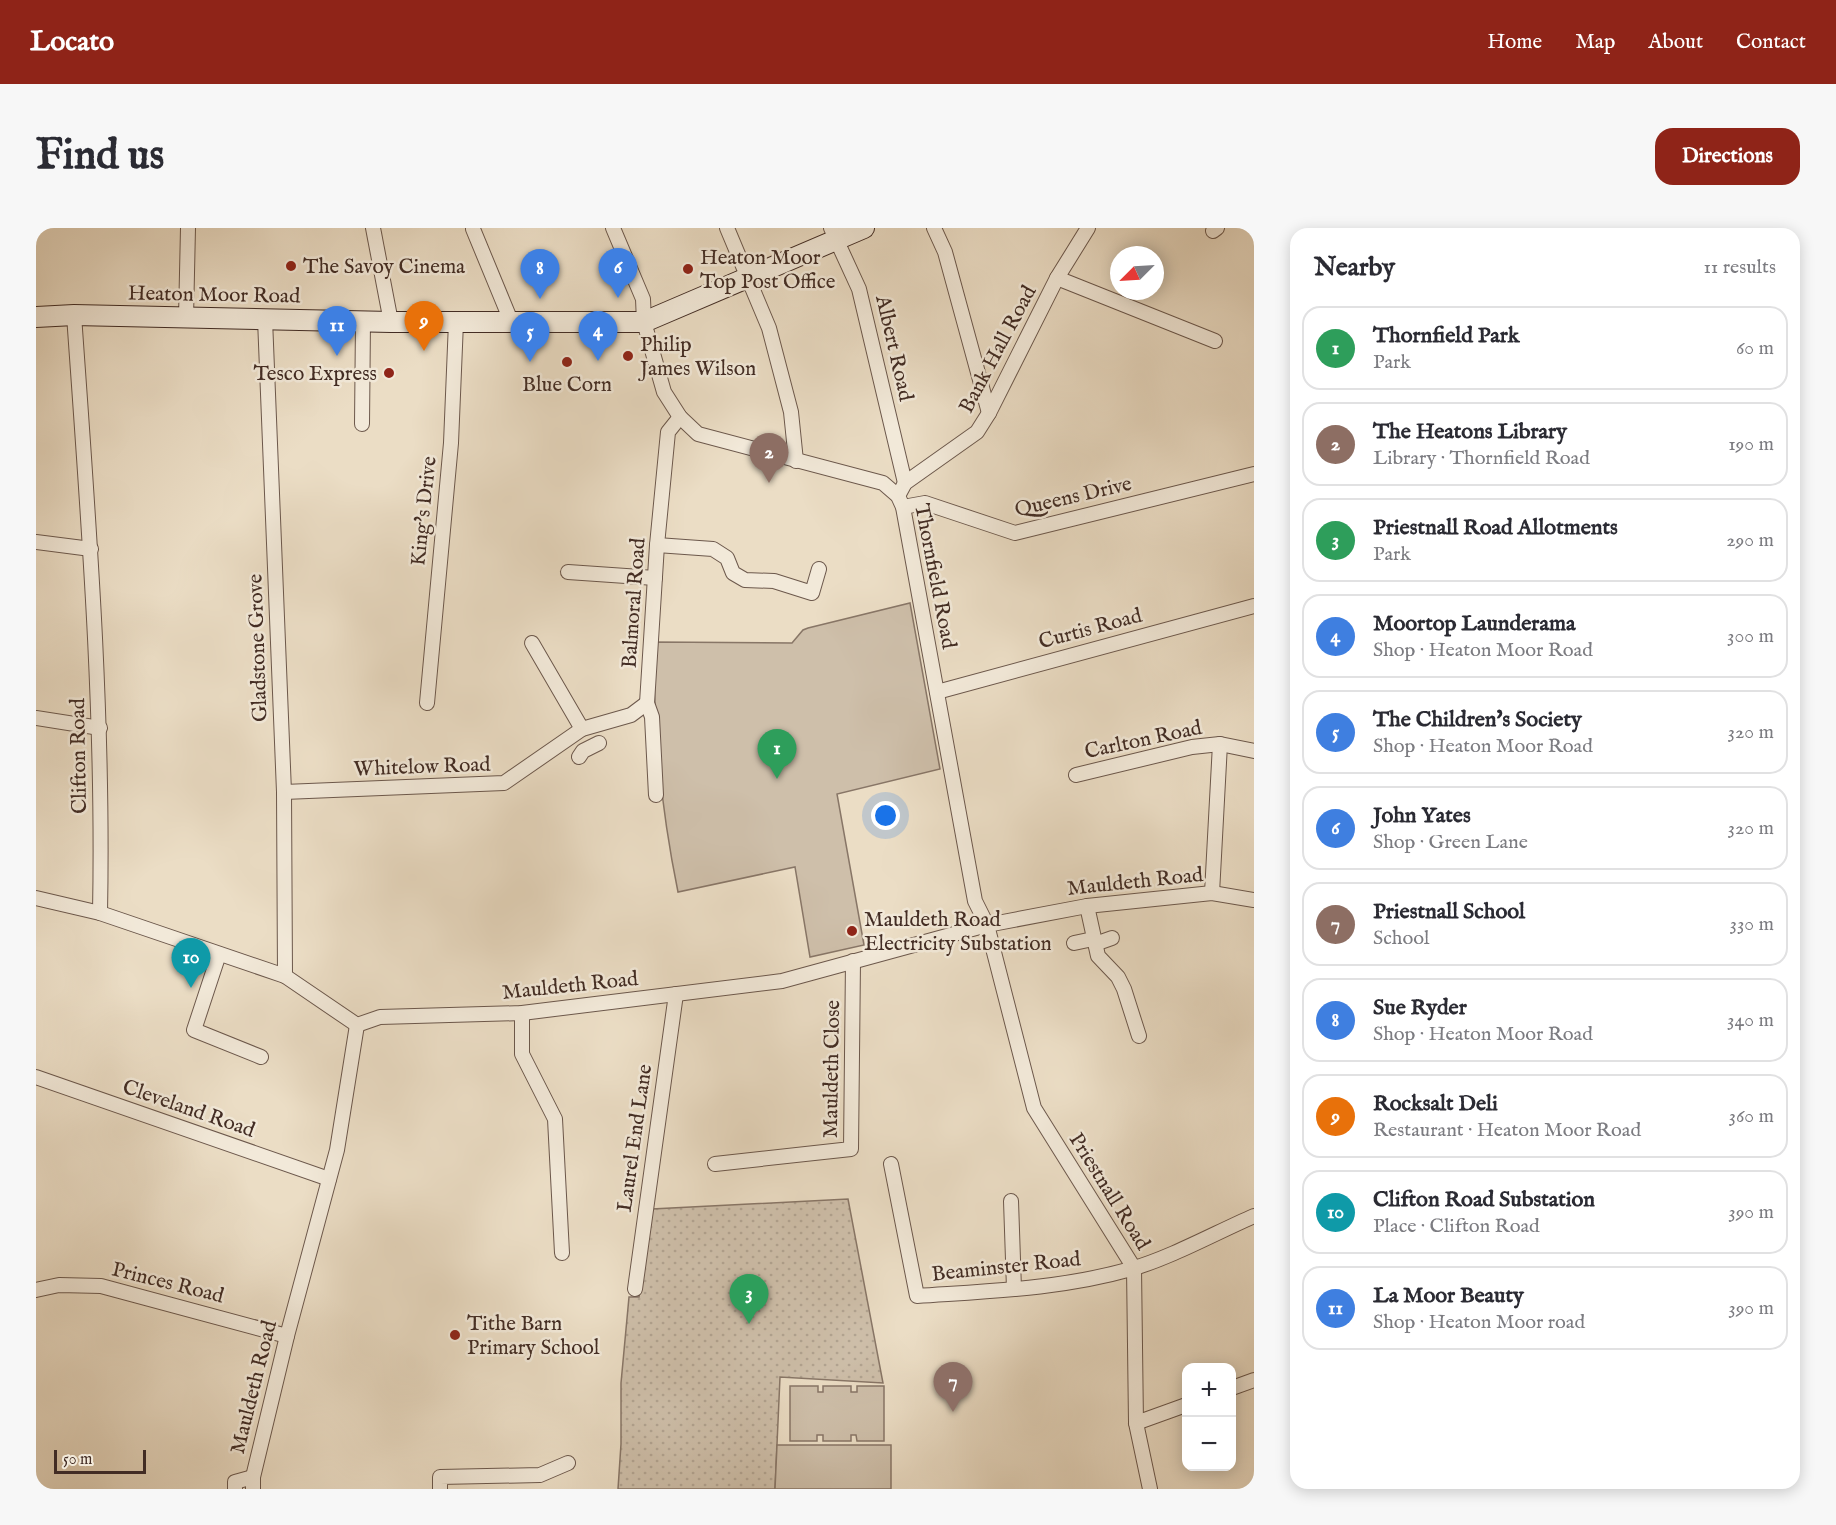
<!DOCTYPE html>
<html lang="en">
<head>
<meta charset="utf-8">
<style>
	body { margin:0; font-family:"IM FELL English",serif; background:#f7f7f7; color:#2b2b33 }
	.controls { position:absolute; right:18px; bottom:18px; display:grid; overflow:hidden; border-radius:12px; box-shadow:0 3px 15px #0003 }
	.controls button { width:54px; height:54px; display:grid; place-items:center; padding:0; border:0; border-bottom:2px solid #e1e1e2; background:#fff; color:#2b2b33; font:30px sans-serif }
	.compass { position:absolute; left:1074px; top:18px; width:54px; height:54px; border-radius:50%; background:#fff; box-shadow:0 3px 15px #0003; rotate:246deg }
	.scale { position:absolute; left:18px; bottom:15px; width:92px; box-sizing:border-box; padding-left:6px; border:3px solid #422c24; border-top:0; font-size:16px; line-height:21px; white-space:nowrap; color:#422c24; -webkit-text-stroke:4px #f2e9d9; paint-order:stroke }
	.you { position:absolute; left:850px; top:588px; width:21px; height:21px; margin:-15px; border:4px solid #fff; border-radius:50%; background:#1a73e8; box-shadow:0 0 0 9px #1a73e833 }
	.badge { display:grid; place-items:center; width:39px; height:39px; border-radius:50%; background:#8f2418; color:#fff; font-size:20px; font-weight:700 }
	.pin { position:absolute; translate:-50% -50px; filter:drop-shadow(0 2px 3px #0008) }
	.pin::after { content:''; position:absolute; top:32px; width:21px; height:18px; background:inherit; clip-path:polygon(0 0,100% 0,50% 100%) }
	.list { margin:0; padding:0; list-style:none }
	h2 { display:flex; justify-content:space-between; align-items:center; height:78px; margin:0; padding:0 24px; font-size:26px }
	h2 small { font-size:20px; font-weight:400; color:#7c7c81 }
	.list li { display:grid; grid-template-columns:39px 1fr auto; gap:18px; align-items:center; box-sizing:border-box; height:84px; margin:0 12px 12px; padding:0 12px; border:2px solid #e1e1e2; border-radius:18px }
	.list b { display:block; font-size:22px; white-space:nowrap }
	.list p { margin:0; font-size:20px; white-space:nowrap; color:#7c7c81 }
	.list em { font-size:20px; font-style:normal; color:#7c7c81 }
	.map { position:relative; flex:none; width:1218px; height:1261px; overflow:hidden; border-radius:18px }
	header { display:flex; align-items:center; gap:36px; box-sizing:border-box; height:84px; padding:0 30px; background:#8f2418; color:#fff }
	header strong { font-size:28px }
	nav { display:flex; gap:33px; margin-inline-start:auto; font-size:21px }
	.intro { display:flex; align-items:center; justify-content:space-between; box-sizing:border-box; height:144px; padding:0 36px }
	h1 { margin:0; font-size:42px }
	.button { padding:15px 27px; border-radius:18px; background:#8f2418; color:#fff; font-size:21px; font-weight:700 }
	main { display:flex; gap:36px; padding:0 36px }
	aside { flex:1; background:#fff; border-radius:18px; box-shadow:0 3px 15px #0003 }
	.map>svg:first-child { display:block }
	.grass { fill:url(#grass-dots); stroke:#887667; stroke-width:1.5 }
	.park { fill:#cebfaa; stroke:#887667; stroke-width:1.5 }
	.lines { fill:none; stroke-linecap:round; stroke-linejoin:round }
	.street-casing { stroke:#6c584c; stroke-width:16 }
	.secondary-casing { stroke:#422c24; stroke-width:22 }
	.street { stroke:#f2e9d9; stroke-width:14 }
	.secondary { stroke:#f2e9d9; stroke-width:20 }
	.poi-dot { fill:#8f2418; stroke:#f2e9d9; stroke-width:2 }
	.labels { text-anchor:middle; stroke-width:5; stroke-linejoin:round; paint-order:stroke }
	.poi-label { font-size:21px; fill:#422c24; stroke:#f2e9d9; text-anchor:start }
	.street-label { font-size:21px; fill:#422c24; stroke:#f2e9d9 }
</style>
</head>
<body>
<header>
<strong>Locato</strong>
<nav><a>Home</a><a>Map</a><a>About</a><a>Contact</a></nav>
</header>
<div class="intro"><h1>Find us</h1><a class="button">Directions</a></div>
<main>
<div class="map">
<svg width="1218" height="1261" viewBox="0 0 1218 1261">
	<defs>
		<pattern id="grass-dots" width="8" height="8" patternUnits="userSpaceOnUse" patternTransform="scale(1.5)"><rect width="8" height="8" fill="#cebfaa"/><path d="M2 2h.1M6 6h.1" fill="none" stroke="#b2a492" stroke-width="1.8" stroke-linecap="round"/></pattern>
	</defs>
	<rect width="100%" height="100%" fill="#ebddc5"/>
	<filter id="stains"><feTurbulence type="fractalNoise" baseFrequency=".00333" numOctaves="4"/><feColorMatrix values="0 0 0 0 .2 0 0 0 0 .09 0 0 0 0 .02 0 0 0 .5 -.17"/></filter>
	<radialGradient id="worn" r=".72"><stop offset=".6" stop-color="#630" stop-opacity="0"/><stop offset="1" stop-color="#630" stop-opacity=".3"/></radialGradient>
	<!-- grass -->
	<polygon class="grass" points="812,971 847,1155 744,1149 739,1261 582,1261 585,1216 585,1155 593,1069 603,1069 616,981"/>
	<!-- park -->
	<g class="park">
		<path d="M874,375L904,541L801,566L828,717L774,729L759,639L642,664C625,581 617,499 618,414L756,415L767,402L772,400Z"/>
		<polygon points="754,1158 782,1158 782,1164 787,1164 787,1158 815,1158 815,1164 821,1164 821,1158 848,1158 848,1213 821,1213 820,1207 815,1207 815,1213 787,1213 787,1207 781,1207 781,1213 754,1213"/>
		<polygon points="741,1217 855,1217 855,1261 739,1261"/>
	</g>
	<g class="lines">
		<!-- street casing -->
		<g class="street-casing">
			<g id="street">
				<polyline points="337,0 355,94"/>
				<polyline points="577,0 607,71 608,94 628,164 644,189 662,206 847,255 862,268 867,279 939,673 951,697 998,880 1098,1040 1100,1195 1114,1261"/>
				<polyline points="691,0 733,100 755,184 760,233"/>
				<polyline points="795,0 823,61 869,255"/>
				<polyline points="898,0 909,24 953,185"/>
				<polyline points="437,1 475,93"/>
				<polyline points="1177,3 1181,0"/>
				<polyline points="1021,50 1179,113"/>
				<path d="M38,87C52,286 68,485 64,685L249,748L321,797"/>
				<polyline points="150,90 152,0"/>
				<polyline points="229,91 248,564 249,748"/>
				<polyline points="326,196 327,93"/>
				<polyline points="862,268 869,255 941,204 953,185 1021,50 1052,0"/>
				<polyline points="867,279 889,275 979,305 1218,246"/>
				<polyline points="0,314 55,321"/>
				<polyline points="621,317 677,321 691,330 697,345 709,352 738,353 776,365 783,341"/>
				<polyline points="532,344 619,350"/>
				<polyline points="496,415 546,501"/>
				<polyline points="901,464 1218,378"/>
				<polyline points="391,475 415,215 420,94"/>
				<polyline points="0,490 64,500"/>
				<polyline points="543,529 547,523 563,515"/>
				<polyline points="1040,547 1156,519 1184,516 1218,523"/>
				<polyline points="248,564 468,555 546,501 595,487 611,475"/>
				<polyline points="620,567 616,489 611,475 621,317 632,204 644,189"/>
				<polyline points="1176,665 1184,516"/>
				<polyline points="0,670 64,685"/>
				<polyline points="1051,678 1062,728 1082,749 1088,761 1103,808"/>
				<polyline points="1038,715 1057,711"/>
				<polyline points="1059,716 1076,710"/>
				<polyline points="183,726 158,802 225,829"/>
				<polyline points="486,785 486,826 519,891 526,1025"/>
				<polyline points="321,797 344,789 486,785 746,753 951,697 1051,678 1176,665 1218,672"/>
				<polyline points="0,849 293,951"/>
				<polyline points="679,936 815,921 817,733"/>
				<path d="M855,936L881,1068C953,1063 1025,1061 1095,1041C1136,1029 1179,1005 1218,988"/>
				<polyline points="975,973 978,1061"/>
				<polyline points="599,1061 640,766"/>
				<polyline points="0,1062 23,1057 65,1058 251,1108"/>
				<polyline points="1196,1160 1218,1152"/>
				<polyline points="1100,1195 1150,1177"/>
				<polyline points="199,1261 199,1254 217,1249"/>
				<polyline points="217,1261 217,1249 251,1108 301,922 321,797"/>
				<polyline points="404,1261 404,1249 504,1247 532,1235"/>
			</g>
		</g>
		<!-- secondary casing -->
		<g class="secondary-casing">
			<polyline id="secondary" points="0,89 38,87 355,94 608,94 828,0"/>
		</g>
		<!-- street -->
		<use href="#street" class="street"/>
		<!-- secondary -->
		<use href="#secondary" class="secondary"/>
	</g>
	<!-- markers -->
	<g class="poi-dot">
		<circle cx="255" cy="38" r="6"/>
		<circle cx="652" cy="41" r="6"/>
		<circle cx="592" cy="128" r="6"/>
		<circle cx="531" cy="134" r="6"/>
		<circle cx="353" cy="145" r="6"/>
		<circle cx="816" cy="703" r="6"/>
		<circle cx="419" cy="1107" r="6"/>
	</g>
	<g class="labels">
		<!-- poi labels -->
		<g class="poi-label">
			<text x="664" y="36">Heaton Moor<tspan x="664" dy="24">Top Post Office</tspan></text>
			<text x="267" y="45">The Savoy Cinema</text>
			<text x="604" y="123">Philip<tspan x="604" dy="24">James Wilson</tspan></text>
			<text x="341" y="152" text-anchor="end">Tesco Express</text>
			<text x="531" y="163" text-anchor="middle">Blue Corn</text>
			<text x="828" y="698">Mauldeth Road<tspan x="828" dy="24">Electricity Substation</tspan></text>
			<text x="431" y="1102">Tithe Barn<tspan x="431" dy="24">Primary School</tspan></text>
		</g>
		<!-- street labels -->
		<g class="street-label">
			<text transform="translate(178 66) rotate(1)" y="7">Heaton Moor Road</text>
			<text transform="translate(859 120) rotate(77)" y="7">Albert Road</text>
			<text transform="translate(961 121) rotate(-62)" y="7">Bank Hall Road</text>
			<text transform="translate(1037 268) rotate(-13)" y="7">Queens Drive</text>
			<text transform="translate(387 283) rotate(-84)" y="7">King's Drive</text>
			<text transform="translate(900 348) rotate(79)" y="7">Thornfield Road</text>
			<text transform="translate(597 375) rotate(-86)" y="7">Balmoral Road</text>
			<text transform="translate(1054 400) rotate(-15)" y="7">Curtis Road</text>
			<text transform="translate(221 420) rotate(-92)" y="7">Gladstone Grove</text>
			<text transform="translate(1107 511) rotate(-12)" y="7">Carlton Road</text>
			<text transform="translate(42 528) rotate(-91)" y="7">Clifton Road</text>
			<text transform="translate(386 538) rotate(-2)" y="7">Whitelow Road</text>
			<text transform="translate(1099 653) rotate(-6)" y="7">Mauldeth Road</text>
			<text transform="translate(534 757) rotate(-6)" y="7">Mauldeth Road</text>
			<text transform="translate(795 841) rotate(-89)" y="7">Mauldeth Close</text>
			<text transform="translate(153 880) rotate(19)" y="7">Cleveland Road</text>
			<text transform="translate(598 910) rotate(-82)" y="7">Laurel End Lane</text>
			<text transform="translate(1074 963) rotate(58)" y="7">Priestnall Road</text>
			<text transform="translate(970 1038) rotate(-6)" y="7">Beaminster Road</text>
			<text transform="translate(132 1054) rotate(14)" y="7">Princes Road</text>
			<text transform="translate(217 1159) rotate(-76)" y="7">Mauldeth Road</text>
		</g>
	</g>
	<rect width="100%" height="100%" filter="url(#stains)"/>
	<rect width="100%" height="100%" fill="url(#worn)"/>
</svg>
<div class="controls">
<button>+</button>
<button>−</button>
</div>
<svg class="compass" viewBox="-18 -18 36 36"><path d="M0-13l5 13h-10z" fill="#e53935"/><path d="M0 13l5-13h-10z" fill="#7c7c81"/></svg>
<div class="scale">50 m</div>
<div class="you"></div>
<div class="pin badge" style="left:741px;top:551px;background:#2e9e5b">1</div>
<div class="pin badge" style="left:733px;top:255px;background:#8d6e63">2</div>
<div class="pin badge" style="left:713px;top:1096px;background:#2e9e5b">3</div>
<div class="pin badge" style="left:562px;top:133px;background:#3f7fe0">4</div>
<div class="pin badge" style="left:494px;top:134px;background:#3f7fe0">5</div>
<div class="pin badge" style="left:582px;top:70px;background:#3f7fe0">6</div>
<div class="pin badge" style="left:917px;top:1184px;background:#8d6e63">7</div>
<div class="pin badge" style="left:504px;top:71px;background:#3f7fe0">8</div>
<div class="pin badge" style="left:388px;top:123px;background:#e8710a">9</div>
<div class="pin badge" style="left:155px;top:760px;background:#0f9aa8">10</div>
<div class="pin badge" style="left:301px;top:128px;background:#3f7fe0">11</div>
</div>
<aside>
<h2>Nearby<small>11 results</small></h2>
<ul class="list">
<li><span class="badge" style="background:#2e9e5b">1</span><div><b>Thornfield Park</b><p>Park</p></div><em>60 m</em></li>
<li><span class="badge" style="background:#8d6e63">2</span><div><b>The Heatons Library</b><p>Library · Thornfield Road</p></div><em>190 m</em></li>
<li><span class="badge" style="background:#2e9e5b">3</span><div><b>Priestnall Road Allotments</b><p>Park</p></div><em>290 m</em></li>
<li><span class="badge" style="background:#3f7fe0">4</span><div><b>Moortop Launderama</b><p>Shop · Heaton Moor Road</p></div><em>300 m</em></li>
<li><span class="badge" style="background:#3f7fe0">5</span><div><b>The Children's Society</b><p>Shop · Heaton Moor Road</p></div><em>320 m</em></li>
<li><span class="badge" style="background:#3f7fe0">6</span><div><b>John Yates</b><p>Shop · Green Lane</p></div><em>320 m</em></li>
<li><span class="badge" style="background:#8d6e63">7</span><div><b>Priestnall School</b><p>School</p></div><em>330 m</em></li>
<li><span class="badge" style="background:#3f7fe0">8</span><div><b>Sue Ryder</b><p>Shop · Heaton Moor Road</p></div><em>340 m</em></li>
<li><span class="badge" style="background:#e8710a">9</span><div><b>Rocksalt Deli</b><p>Restaurant · Heaton Moor Road</p></div><em>360 m</em></li>
<li><span class="badge" style="background:#0f9aa8">10</span><div><b>Clifton Road Substation</b><p>Place · Clifton Road</p></div><em>390 m</em></li>
<li><span class="badge" style="background:#3f7fe0">11</span><div><b>La Moor Beauty</b><p>Shop · Heaton Moor road</p></div><em>390 m</em></li>
</ul>
</aside>
</main>
</body>
</html>
